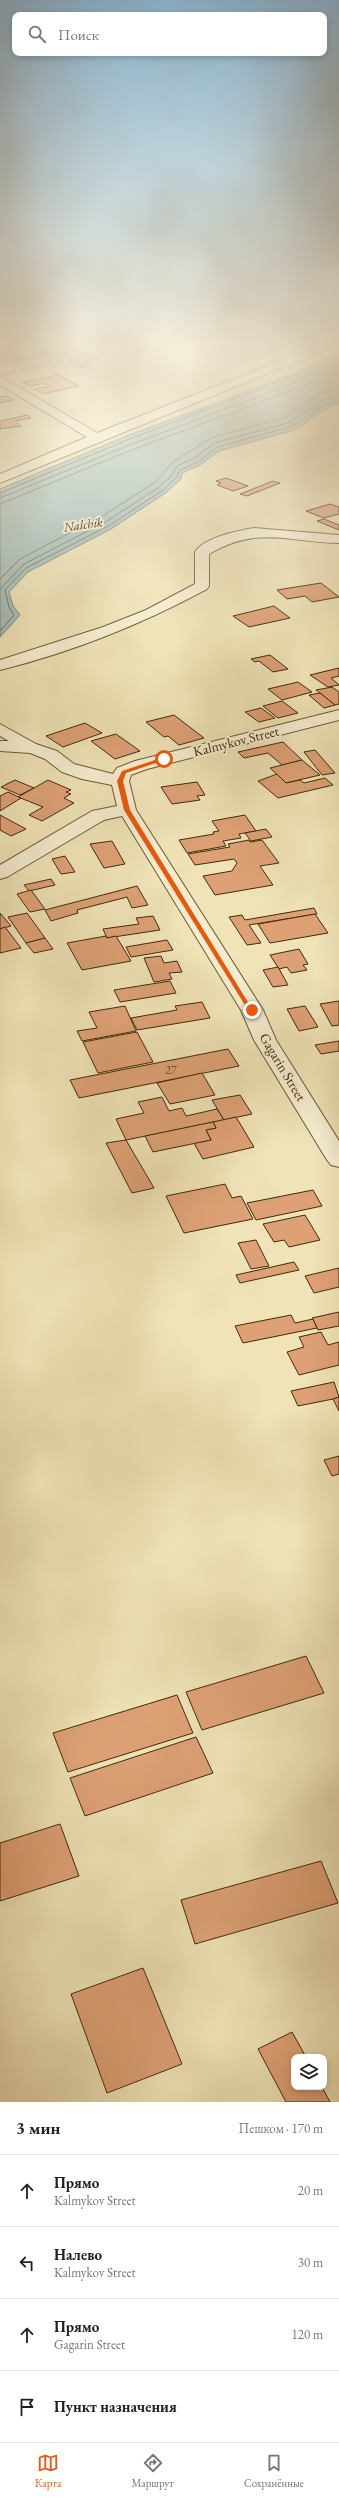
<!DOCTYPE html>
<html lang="ru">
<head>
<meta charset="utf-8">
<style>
	body { margin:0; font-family:"EB Garamond",serif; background:#f2f2f2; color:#222 }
	.controls { position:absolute; right:12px; bottom:12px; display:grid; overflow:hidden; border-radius:8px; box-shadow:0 2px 6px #0003 }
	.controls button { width:36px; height:36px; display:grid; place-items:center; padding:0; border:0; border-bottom:1px solid #e0e0e0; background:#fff; color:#222; font:20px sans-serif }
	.stop { position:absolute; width:12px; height:12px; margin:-9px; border:3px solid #ea580c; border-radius:50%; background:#fff }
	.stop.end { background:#ea580c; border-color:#fff; box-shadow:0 1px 4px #0008 }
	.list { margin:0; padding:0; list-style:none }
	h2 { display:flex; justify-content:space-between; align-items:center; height:52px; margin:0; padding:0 16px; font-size:17px }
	h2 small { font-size:13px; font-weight:400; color:#767676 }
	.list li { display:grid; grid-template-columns:26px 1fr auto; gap:12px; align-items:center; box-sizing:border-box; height:72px; padding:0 16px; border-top:1px solid #e0e0e0 }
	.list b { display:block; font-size:15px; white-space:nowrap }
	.list p { margin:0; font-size:13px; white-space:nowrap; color:#767676 }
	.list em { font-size:13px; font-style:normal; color:#767676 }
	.icon { flex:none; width:22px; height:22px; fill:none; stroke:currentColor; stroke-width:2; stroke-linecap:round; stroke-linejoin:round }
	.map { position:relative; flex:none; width:339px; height:2102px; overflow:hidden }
	.search { position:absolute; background:#fff; box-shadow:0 2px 6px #0003; left:12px; right:12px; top:12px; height:44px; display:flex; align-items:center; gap:10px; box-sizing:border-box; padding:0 14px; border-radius:8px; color:#767676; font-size:15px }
	.sheet { height:340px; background:#fff }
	nav { display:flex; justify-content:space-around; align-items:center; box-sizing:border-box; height:56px; border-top:1px solid #e0e0e0; background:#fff; font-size:11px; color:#767676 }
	nav a { display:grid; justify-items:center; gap:2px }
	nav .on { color:#ea580c }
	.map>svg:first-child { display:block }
	.water { fill:#a0bbba; stroke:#7a8174 }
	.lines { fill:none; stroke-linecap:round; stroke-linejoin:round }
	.shore { stroke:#707362; stroke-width:1 }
	.building { fill:#dea176; stroke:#402b0b }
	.minor-casing { stroke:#6c5936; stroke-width:2 }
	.minor { fill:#f5edd0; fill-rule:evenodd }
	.route { fill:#ea580c }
	.labels { text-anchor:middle; stroke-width:4; stroke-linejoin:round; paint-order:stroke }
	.number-label { font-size:12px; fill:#684826 }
	.far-water-label { font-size:13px; font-style:italic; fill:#584f37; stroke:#f5edd0 }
	.street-label { font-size:14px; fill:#402b0b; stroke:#f5edd0 }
</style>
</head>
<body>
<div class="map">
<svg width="339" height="2102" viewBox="0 0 339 2102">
	<rect width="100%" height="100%" fill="#efe3b7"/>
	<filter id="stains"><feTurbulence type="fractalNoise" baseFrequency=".005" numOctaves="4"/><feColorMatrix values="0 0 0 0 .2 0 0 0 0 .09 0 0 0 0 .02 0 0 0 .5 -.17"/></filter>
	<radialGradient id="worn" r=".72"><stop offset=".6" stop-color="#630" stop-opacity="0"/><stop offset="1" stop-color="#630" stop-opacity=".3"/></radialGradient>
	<!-- water -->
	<path class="water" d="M339,353V404C316,411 310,423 291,431L219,451L200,465L182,473L181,479L167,492L111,529L28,572L9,592L13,606L20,615L0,637V489L124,437L299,372Z"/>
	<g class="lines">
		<!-- shore -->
		<g class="shore">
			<polyline points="0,493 125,441 339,358"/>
			<polyline points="0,498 127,446 302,380 339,363"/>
			<polyline points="0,504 129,451 304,386 339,370"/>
			<polyline points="0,579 20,559 104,515 154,483 173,462 211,438 286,417 309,400 323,393 339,389"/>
			<polyline points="0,589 24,564 107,521 159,487 173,474 177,466 196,457 214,443 288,423 324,400 339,396"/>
			<polyline points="0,631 14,615 9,607 5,590 26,568 110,525 163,490 177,477 180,470 198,462 217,447 290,427 325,405 339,401"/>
		</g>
	</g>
	<!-- building -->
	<g class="building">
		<polygon points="17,352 23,356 0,359 0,353"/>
		<polygon points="84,352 100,357 85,362 92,364 82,367 69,363 79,360 70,357"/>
		<polygon points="24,357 31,362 6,366 0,361"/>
		<polygon points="58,375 79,386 43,394 35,389 50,386 45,383 31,386 23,382"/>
		<polygon points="7,396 13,400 0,403 0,397"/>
		<polygon points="27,415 31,418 15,421 21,426 0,429 0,421"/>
		<polygon points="226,478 248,486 233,491 217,485 221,483 216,481"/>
		<polygon points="273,481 280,483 247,496 240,494"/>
		<polygon points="330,504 339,507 339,514 324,518 306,511"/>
		<polygon points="324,519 339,525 339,530 317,521"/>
		<polygon points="321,583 339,597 312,602 305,596 287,599 277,590"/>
		<polygon points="274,606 290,618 249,627 233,616"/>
		<polygon points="270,655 288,669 273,672 259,661 255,662 251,659"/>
		<polygon points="339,668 339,676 331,678 339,685 328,687 310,675"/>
		<polygon points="298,682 312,692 282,700 268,689"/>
		<polygon points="332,687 339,692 339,704 335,705 316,690"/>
		<polygon points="320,693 335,705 324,708 309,695"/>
		<polygon points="282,701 298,713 278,718 263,706"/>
		<polygon points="261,708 275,718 259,722 245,712"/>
		<polygon points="174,715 204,738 179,745 168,736 164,737 146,722"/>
		<polygon points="85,723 102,733 63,747 46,736"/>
		<polygon points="116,734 140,751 115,759 91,741"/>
		<polygon points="283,742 302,760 282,765 268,753 244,758 238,752"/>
		<polygon points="315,750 335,773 322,775 304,752"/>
		<polygon points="302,760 320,775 286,783 270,768"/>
		<polygon points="277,774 286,783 300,780 304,783 325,778 333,785 278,798 258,781"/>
		<polygon points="15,780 34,788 20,795 1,787"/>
		<polygon points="48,780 71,790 66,792 71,794 64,798 74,803 42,821 29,815 43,807 18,797"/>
		<polygon points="197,782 205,795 197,796 200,800 172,804 161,787"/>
		<polygon points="8,792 21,798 0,811 0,796"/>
		<polygon points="0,815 26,829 11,836 0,830"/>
		<polygon points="245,815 256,831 239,834 241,838 223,841 226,846 187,853 179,840 214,834 213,832 219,831 212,821"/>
		<polygon points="266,829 272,837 251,841 245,833"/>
		<polygon points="249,840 250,842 262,840 279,863 260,866 273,885 215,895 203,876 232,871 237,863 234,859 195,865 188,854 230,847 228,844"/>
		<polygon points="112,841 125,864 104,868 90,844"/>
		<polygon points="65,856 75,872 61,874 52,859"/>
		<polygon points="51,879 55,885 29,891 24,885"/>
		<polygon points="137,886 148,905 132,908 127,897 77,910 78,913 51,921 45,910"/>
		<polygon points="31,890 45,909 30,912 17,894"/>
		<polygon points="314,908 317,914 249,925 261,943 247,945 229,917 242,915 245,920"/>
		<polygon points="0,913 11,926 0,929"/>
		<polygon points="27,913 45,938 26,943 8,917"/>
		<polygon points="315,914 328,933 270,943 258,924"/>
		<polygon points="153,916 160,930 107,938 103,929 139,924 136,918"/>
		<polygon points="5,927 21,948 0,953 0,929"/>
		<polygon points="106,936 107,938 116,936 131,961 82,970 67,943"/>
		<polygon points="45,938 53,949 34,953 26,943"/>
		<polygon points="167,940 173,950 131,957 126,947"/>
		<polygon points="299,949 308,964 303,965 307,970 291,973 287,967 279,969 270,955"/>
		<polygon points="161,956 164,963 177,961 182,972 169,973 172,979 154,982 144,958"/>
		<polygon points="278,967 288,985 273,987 263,970"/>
		<polygon points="170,981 176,993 120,1002 114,990"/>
		<polygon points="339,1001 339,1025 332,1026 320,1004"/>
		<polygon points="202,1002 210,1018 137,1030 131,1018 177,1010 175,1006"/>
		<polygon points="125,1006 136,1031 82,1041 77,1031 97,1028 89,1012"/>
		<polygon points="305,1006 318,1027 299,1031 287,1009"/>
		<polygon points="137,1032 153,1062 98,1073 83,1042"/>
		<polygon points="339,1041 339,1051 321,1054 315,1045"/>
		<polygon points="228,1049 239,1066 79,1098 70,1080"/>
		<polygon points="202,1073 215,1095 170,1104 157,1083"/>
		<polygon points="240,1095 252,1114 224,1120 212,1100"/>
		<polygon points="162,1097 169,1111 182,1108 186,1116 217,1109 224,1120 126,1140 116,1119 144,1113 138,1102"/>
		<polygon points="236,1117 254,1147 203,1159 194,1143 211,1140 206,1130 216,1128 213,1122"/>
		<polygon points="213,1122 216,1128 206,1130 211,1140 153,1152 145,1136"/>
		<polygon points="126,1140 154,1188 132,1193 106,1143"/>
		<polygon points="225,1184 232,1198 241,1196 253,1219 184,1233 166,1196"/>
		<polygon points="313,1190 322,1206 256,1220 247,1203"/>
		<polygon points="305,1215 320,1240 289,1247 284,1240 274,1242 263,1224"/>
		<polygon points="256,1240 269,1266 251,1269 238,1243"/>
		<polygon points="294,1262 299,1270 240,1283 236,1275"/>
		<polygon points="339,1268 339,1287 314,1293 305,1276"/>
		<polygon points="339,1312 339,1326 318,1330 312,1318"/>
		<polygon points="291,1315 295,1323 313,1319 317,1328 243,1343 235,1326"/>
		<polygon points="321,1332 328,1345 339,1342 339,1365 299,1375 287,1352 304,1347 299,1337"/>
		<polygon points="334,1382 339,1397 333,1399 298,1406 291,1391"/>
		<polygon points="339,1397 339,1411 333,1399"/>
		<polygon points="339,1456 339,1474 332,1476 324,1460"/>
		<polygon points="306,1656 324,1693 202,1730 186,1692"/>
		<polygon points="177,1695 193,1733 68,1772 53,1733"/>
		<polygon points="196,1737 213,1773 85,1816 70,1778"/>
		<polygon points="60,1824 79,1876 0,1901 0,1843"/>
		<polygon points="321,1861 338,1903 195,1944 181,1900"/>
		<polygon points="143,1968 182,2064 107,2093 71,1994"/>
		<polygon points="292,2032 306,2057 294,2057 294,2087 322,2087 330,2102 286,2102 258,2049"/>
	</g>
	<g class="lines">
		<!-- minor casing -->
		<g class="minor-casing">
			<g id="minor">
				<polygon points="60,347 74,347 46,363 0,375 0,367 38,358"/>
				<polygon points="316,347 332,347 0,483 0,474 87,437 0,385 0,376 97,433"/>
				<path d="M254,528L339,535V543C287,542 258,525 209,554V586L207,589C142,624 72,652 0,670V660L103,627L146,610L195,584V552C205,537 237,531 254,528Z"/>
				<polygon points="339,710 339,720 147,769 131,775 129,781 136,810 263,1010 276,1040 339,1141 339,1167 331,1165 327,1160 254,1040 241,1010 122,816 104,820 7,877 0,879 0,865 92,811 117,806 112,785 82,779 62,772 45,759 30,753 0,751 0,741 9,741 0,736 0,724 36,744 57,751 74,764 113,774 117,768 135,761"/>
			</g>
		</g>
		<!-- minor -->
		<use href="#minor" class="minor"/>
	</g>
	<!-- sky -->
	<linearGradient id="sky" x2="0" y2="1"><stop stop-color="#8bb7d6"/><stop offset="0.54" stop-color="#f8f2df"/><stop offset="1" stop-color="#f8f2df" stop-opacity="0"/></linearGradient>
	<rect width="339" height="641" fill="url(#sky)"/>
	<!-- route -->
	<polygon class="route" points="164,757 165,760 126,773 123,781 130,810 254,1012 248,1010 124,810 117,781 122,771"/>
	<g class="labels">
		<!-- number labels -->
		<g class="number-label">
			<text x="171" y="1074">27</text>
		</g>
		<!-- far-water labels -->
		<g class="far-water-label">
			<text transform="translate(83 524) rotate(-8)" y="5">Nalchik</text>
		</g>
		<!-- street labels -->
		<g class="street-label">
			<text transform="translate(236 741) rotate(-14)" y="5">Kalmykov Street</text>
			<text transform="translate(283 1067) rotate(59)" y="5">Gagarin Street</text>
		</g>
	</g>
	<rect width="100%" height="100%" filter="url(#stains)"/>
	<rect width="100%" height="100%" fill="url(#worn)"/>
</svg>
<div class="controls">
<button><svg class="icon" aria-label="layers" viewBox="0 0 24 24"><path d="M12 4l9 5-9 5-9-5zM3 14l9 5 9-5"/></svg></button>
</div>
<div class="stop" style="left:164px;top:759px"></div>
<div class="stop end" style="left:252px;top:1010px"></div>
<div class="search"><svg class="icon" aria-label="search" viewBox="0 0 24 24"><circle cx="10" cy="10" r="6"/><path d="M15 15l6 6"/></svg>Поиск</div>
</div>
<section class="sheet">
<h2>3 мин<small>Пешком · 170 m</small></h2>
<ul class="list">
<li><svg class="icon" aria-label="ahead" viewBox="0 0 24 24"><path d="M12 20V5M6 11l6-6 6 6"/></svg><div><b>Прямо</b><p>Kalmykov Street</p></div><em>20 m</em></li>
<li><svg class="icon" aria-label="left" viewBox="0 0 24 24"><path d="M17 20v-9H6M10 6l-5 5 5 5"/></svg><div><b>Налево</b><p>Kalmykov Street</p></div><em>30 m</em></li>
<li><svg class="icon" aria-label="ahead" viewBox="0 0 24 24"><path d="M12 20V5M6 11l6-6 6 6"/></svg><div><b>Прямо</b><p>Gagarin Street</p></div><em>120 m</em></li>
<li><svg class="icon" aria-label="arrive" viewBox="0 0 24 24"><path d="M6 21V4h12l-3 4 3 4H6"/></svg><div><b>Пункт назначения</b></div></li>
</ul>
</section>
<nav>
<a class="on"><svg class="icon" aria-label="map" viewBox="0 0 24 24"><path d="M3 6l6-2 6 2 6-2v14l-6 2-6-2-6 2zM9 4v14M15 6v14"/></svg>Карта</a>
<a><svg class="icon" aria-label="directions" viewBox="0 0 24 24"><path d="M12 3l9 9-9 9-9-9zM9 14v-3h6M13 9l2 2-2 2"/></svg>Маршрут</a>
<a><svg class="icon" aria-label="saved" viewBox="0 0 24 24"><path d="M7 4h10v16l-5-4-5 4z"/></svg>Сохранённые</a>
</nav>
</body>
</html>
